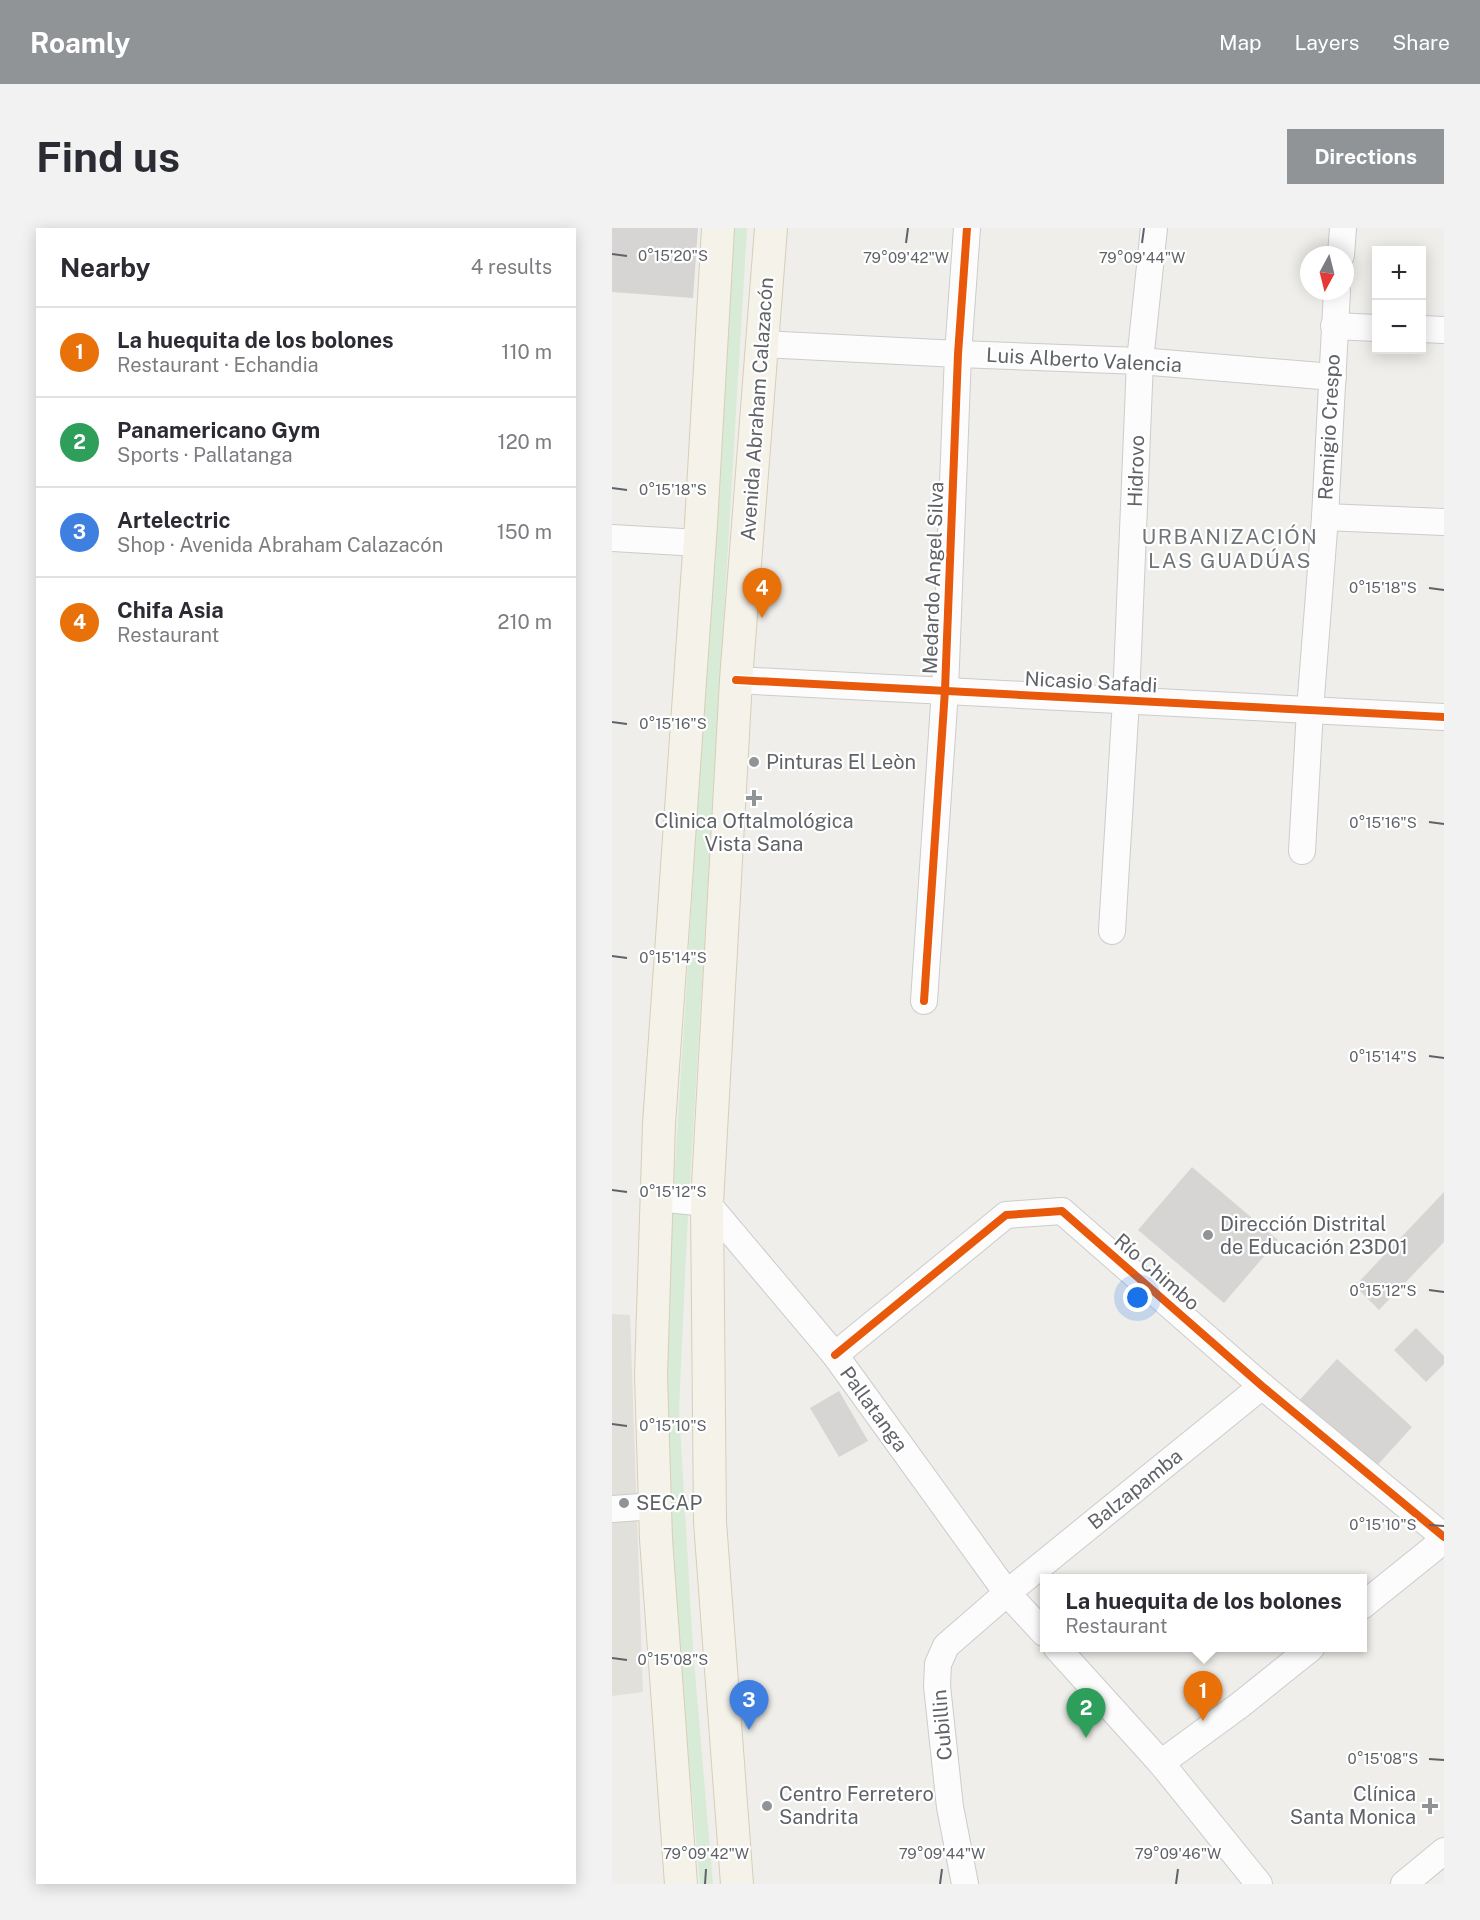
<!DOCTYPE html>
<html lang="en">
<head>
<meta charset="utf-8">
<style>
	body { margin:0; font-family:"Public Sans",sans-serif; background:#f2f2f3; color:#2b2b33 }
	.controls { position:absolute; right:18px; top:18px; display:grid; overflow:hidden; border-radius:0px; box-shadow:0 3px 15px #0003 }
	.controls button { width:54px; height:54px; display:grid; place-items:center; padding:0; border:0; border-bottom:2px solid #e1e1e2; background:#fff; color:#2b2b33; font:30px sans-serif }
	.compass { position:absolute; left:688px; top:18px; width:54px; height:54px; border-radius:50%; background:#fff; box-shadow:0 3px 15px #0003; rotate:187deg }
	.you { position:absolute; left:526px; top:1070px; width:21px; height:21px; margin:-15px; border:4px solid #fff; border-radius:50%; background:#1a73e8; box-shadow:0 0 0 9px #1a73e833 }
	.badge { display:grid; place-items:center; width:39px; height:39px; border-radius:50%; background:#919496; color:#fff; font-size:20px; font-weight:700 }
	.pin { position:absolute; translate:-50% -50px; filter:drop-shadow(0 2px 3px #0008) }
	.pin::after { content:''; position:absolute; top:32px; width:21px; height:18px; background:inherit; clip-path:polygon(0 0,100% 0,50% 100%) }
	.popup { position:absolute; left:428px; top:1346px; width:327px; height:78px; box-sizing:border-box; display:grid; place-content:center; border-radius:0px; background:#fff; filter:drop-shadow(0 2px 4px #0005); font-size:20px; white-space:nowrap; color:#7c7c81 }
	.popup b { font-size:22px; color:#2b2b33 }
	.popup::after { content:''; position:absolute; left:50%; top:100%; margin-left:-12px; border:12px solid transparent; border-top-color:#fff }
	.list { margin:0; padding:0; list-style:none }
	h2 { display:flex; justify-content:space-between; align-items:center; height:78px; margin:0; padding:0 24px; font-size:26px }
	h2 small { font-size:20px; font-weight:400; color:#7c7c81 }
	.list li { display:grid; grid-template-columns:39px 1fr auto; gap:18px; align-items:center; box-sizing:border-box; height:90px; padding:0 24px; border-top:2px solid #e1e1e2 }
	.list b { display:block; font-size:22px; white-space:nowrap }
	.list p { margin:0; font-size:20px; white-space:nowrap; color:#7c7c81 }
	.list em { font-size:20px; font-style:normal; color:#7c7c81 }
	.map { position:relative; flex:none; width:832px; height:1656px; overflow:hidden; border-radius:0px }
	header { display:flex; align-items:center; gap:36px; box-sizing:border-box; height:84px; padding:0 30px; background:#919496; color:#fff }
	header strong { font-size:28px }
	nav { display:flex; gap:33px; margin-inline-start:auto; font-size:21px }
	.intro { display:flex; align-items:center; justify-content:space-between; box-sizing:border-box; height:144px; padding:0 36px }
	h1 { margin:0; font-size:42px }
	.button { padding:15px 27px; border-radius:0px; background:#919496; color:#fff; font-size:21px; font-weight:700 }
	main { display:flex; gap:36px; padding:0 36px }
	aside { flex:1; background:#fff; border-radius:0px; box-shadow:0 3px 15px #0003 }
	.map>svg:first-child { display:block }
	.education { fill:#e2e0da }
	.green { fill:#d8ebd6 }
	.building { fill:#d6d5d3 }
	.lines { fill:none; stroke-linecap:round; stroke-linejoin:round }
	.minor-casing { stroke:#cbcccc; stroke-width:28 }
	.major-casing { stroke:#d7ceb8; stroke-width:34 }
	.minor { stroke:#fdfcfc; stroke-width:26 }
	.major { stroke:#f4f2e9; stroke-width:32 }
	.cycleway-casing { stroke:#fff; stroke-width:11 }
	.cycleway { stroke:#e8590c; stroke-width:8 }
	.ticks { fill:none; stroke:#5f6368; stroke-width:2 }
	.poi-dot { fill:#919496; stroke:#fff; stroke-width:2 }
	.labels { text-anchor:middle; stroke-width:4.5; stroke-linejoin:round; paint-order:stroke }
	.street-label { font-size:20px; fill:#5f6368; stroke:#fff }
	.poi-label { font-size:20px; fill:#5f6368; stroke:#fff; text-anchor:start }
	.neighbourhood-label { font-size:21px; letter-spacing:1.5px; fill:#70757a; stroke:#fff }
	.ticks-label { font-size:15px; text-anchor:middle; fill:#5f6368; stroke:#fff; stroke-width:4.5; stroke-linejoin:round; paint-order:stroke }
</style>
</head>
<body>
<header>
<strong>Roamly</strong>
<nav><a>Map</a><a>Layers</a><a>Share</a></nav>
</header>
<div class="intro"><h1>Find us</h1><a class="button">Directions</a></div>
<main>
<aside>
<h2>Nearby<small>4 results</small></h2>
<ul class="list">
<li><span class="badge" style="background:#e8710a">1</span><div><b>La huequita de los bolones</b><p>Restaurant · Echandia</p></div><em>110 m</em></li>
<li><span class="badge" style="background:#2e9e5b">2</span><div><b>Panamericano Gym</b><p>Sports · Pallatanga</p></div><em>120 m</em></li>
<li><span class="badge" style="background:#3f7fe0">3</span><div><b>Artelectric</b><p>Shop · Avenida Abraham Calazacón</p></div><em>150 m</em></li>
<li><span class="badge" style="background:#e8710a">4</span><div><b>Chifa Asia</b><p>Restaurant</p></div><em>210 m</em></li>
</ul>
</aside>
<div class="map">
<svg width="832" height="1656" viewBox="0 0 832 1656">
	<rect width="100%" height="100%" fill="#efeeea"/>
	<!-- education -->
	<polygon class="education" points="0,1086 18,1087 31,1464 0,1468"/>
	<!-- green -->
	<polygon class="green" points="122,0 135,0 75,1006 67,1181 81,1421 101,1656 88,1656 67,1420 53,1182 59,1003"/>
	<!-- building -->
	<g class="building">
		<polygon points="0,0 86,0 81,70 0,64"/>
		<polygon points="580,939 666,1012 612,1075 526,1002"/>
		<polygon points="832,964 832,1014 767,1082 743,1058"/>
		<polygon points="804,1100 832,1128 832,1136 814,1154 782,1122"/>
		<polygon points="725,1131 800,1199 761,1242 685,1175"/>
		<polygon points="227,1163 256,1213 227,1229 198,1180"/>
	</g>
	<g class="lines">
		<!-- minor casing -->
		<g class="minor-casing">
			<g id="minor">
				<polyline points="729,27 731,0"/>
				<polyline points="722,98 764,100"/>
				<polyline points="810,101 832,102"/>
				<polyline points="150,116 346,126 528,133 721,149"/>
				<polyline points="713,289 832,294"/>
				<polyline points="0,310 87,315"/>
				<polyline points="124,452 832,489"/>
				<polyline points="690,623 698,482 713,289 725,63"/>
				<polyline points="500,703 514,472 528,133 542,0"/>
				<polyline points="312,773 333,462 346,126 355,0"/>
				<polyline points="44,970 95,975 223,1127 395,1365 432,1405"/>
				<polyline points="223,1127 394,987 450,983 650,1158 832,1309"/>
				<polyline points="0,1281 43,1278"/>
				<polyline points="750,1378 832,1312"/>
				<polyline points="445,1420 549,1535 647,1656"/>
				<polyline points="549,1535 628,1477 699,1420"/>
				<polyline points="353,1656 338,1579 325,1458 326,1436 334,1418 395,1365 650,1158"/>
				<polyline points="792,1656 832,1623"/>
			</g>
		</g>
		<!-- major casing -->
		<g class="major-casing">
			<g id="major">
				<polyline points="69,1656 44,1311 39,1147 47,896 89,296 106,0"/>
				<polyline points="125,1656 98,1294 95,975 124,452 159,0"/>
			</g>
		</g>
		<!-- minor -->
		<use href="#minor" class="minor"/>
		<!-- major -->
		<use href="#major" class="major"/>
		<!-- cycleway casing -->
		<g class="cycleway-casing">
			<g id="cycleway">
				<polyline points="124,452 832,489"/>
				<polyline points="312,773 333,462 346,126 355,0"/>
				<polyline points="223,1127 394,987 450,983 650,1158 832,1309"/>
			</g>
		</g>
		<!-- cycleway -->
		<use href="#cycleway" class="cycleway"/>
	</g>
	<!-- ticks -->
	<path class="ticks" d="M294,15L296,0M530,15L532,0M0,26L15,28M0,260L15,262M817,360L832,362M0,494L15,496M817,594L832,596M0,728L15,730M817,828L832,830M0,962L15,964M817,1062L832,1064M0,1196L15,1198M817,1297L832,1298M0,1430L15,1432M817,1531L832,1532M93,1656L94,1641M328,1656L330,1641M564,1656L566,1641"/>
	<!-- markers -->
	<g class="poi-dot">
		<circle cx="142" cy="534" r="6"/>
		<path d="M139 561h6v6h6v6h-6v6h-6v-6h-6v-6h6z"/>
		<circle cx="596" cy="1007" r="6"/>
		<circle cx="12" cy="1275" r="6"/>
		<circle cx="155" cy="1578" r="6"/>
		<path d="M815 1569h6v6h6v6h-6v6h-6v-6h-6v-6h6z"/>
	</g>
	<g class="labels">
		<!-- street labels -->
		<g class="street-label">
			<text transform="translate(472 132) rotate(3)" y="7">Luis Alberto Valencia</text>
			<text transform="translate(145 181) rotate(-86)" y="7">Avenida Abraham Calazacón</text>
			<text transform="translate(717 199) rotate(-87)" y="7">Remigio Crespo</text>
			<text transform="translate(524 243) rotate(-88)" y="7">Hidrovo</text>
			<text transform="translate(321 350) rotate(-88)" y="7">Medardo Angel Silva</text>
			<text transform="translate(479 454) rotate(3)" y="7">Nicasio Safadi</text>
			<text transform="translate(545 1044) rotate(41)" y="7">Río Chimbo</text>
			<text transform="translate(262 1181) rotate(54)" y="7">Pallatanga</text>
			<text transform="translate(523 1261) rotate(-39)" y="7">Balzapamba</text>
			<text transform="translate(330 1497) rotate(-95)" y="7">Cubillin</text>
		</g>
		<!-- poi labels -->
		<g class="poi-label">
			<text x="154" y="541">Pinturas El Leòn</text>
			<text x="142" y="600" text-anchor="middle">Clìnica Oftalmológica<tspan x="142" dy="23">Vista Sana</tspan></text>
			<text x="608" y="1003">Dirección Distrital<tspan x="608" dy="23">de Educación 23D01</tspan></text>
			<text x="24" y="1282">SECAP</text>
			<text x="167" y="1573">Centro Ferretero<tspan x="167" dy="23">Sandrita</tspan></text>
			<text x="804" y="1573" text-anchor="end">Clínica<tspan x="804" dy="23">Santa Monica</tspan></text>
		</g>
		<!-- neighbourhood labels -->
		<g class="neighbourhood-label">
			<text x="618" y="316">URBANIZACIÓN<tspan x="618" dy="24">LAS GUADÚAS</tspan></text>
		</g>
	</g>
	<g class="ticks-label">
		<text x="61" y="33">0°15'20"S</text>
		<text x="294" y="35">79°09'42"W</text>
		<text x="530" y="35">79°09'44"W</text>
		<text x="61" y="267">0°15'18"S</text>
		<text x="771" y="365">0°15'18"S</text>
		<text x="61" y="501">0°15'16"S</text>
		<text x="771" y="600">0°15'16"S</text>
		<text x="61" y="735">0°15'14"S</text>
		<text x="771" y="834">0°15'14"S</text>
		<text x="61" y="969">0°15'12"S</text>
		<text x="771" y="1068">0°15'12"S</text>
		<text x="61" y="1203">0°15'10"S</text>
		<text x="771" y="1302">0°15'10"S</text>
		<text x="61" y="1437">0°15'08"S</text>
		<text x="771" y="1536">0°15'08"S</text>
		<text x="94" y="1631">79°09'42"W</text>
		<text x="330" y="1631">79°09'44"W</text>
		<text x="566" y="1631">79°09'46"W</text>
	</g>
</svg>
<div class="controls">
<button>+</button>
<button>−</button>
</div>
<svg class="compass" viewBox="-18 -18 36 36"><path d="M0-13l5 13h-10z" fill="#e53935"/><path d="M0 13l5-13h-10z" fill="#7c7c81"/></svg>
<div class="you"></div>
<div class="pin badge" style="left:591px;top:1493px;background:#e8710a">1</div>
<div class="popup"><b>La huequita de los bolones</b>Restaurant</div>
<div class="pin badge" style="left:474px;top:1510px;background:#2e9e5b">2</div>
<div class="pin badge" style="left:137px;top:1502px;background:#3f7fe0">3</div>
<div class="pin badge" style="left:150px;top:390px;background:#e8710a">4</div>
</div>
</main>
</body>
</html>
